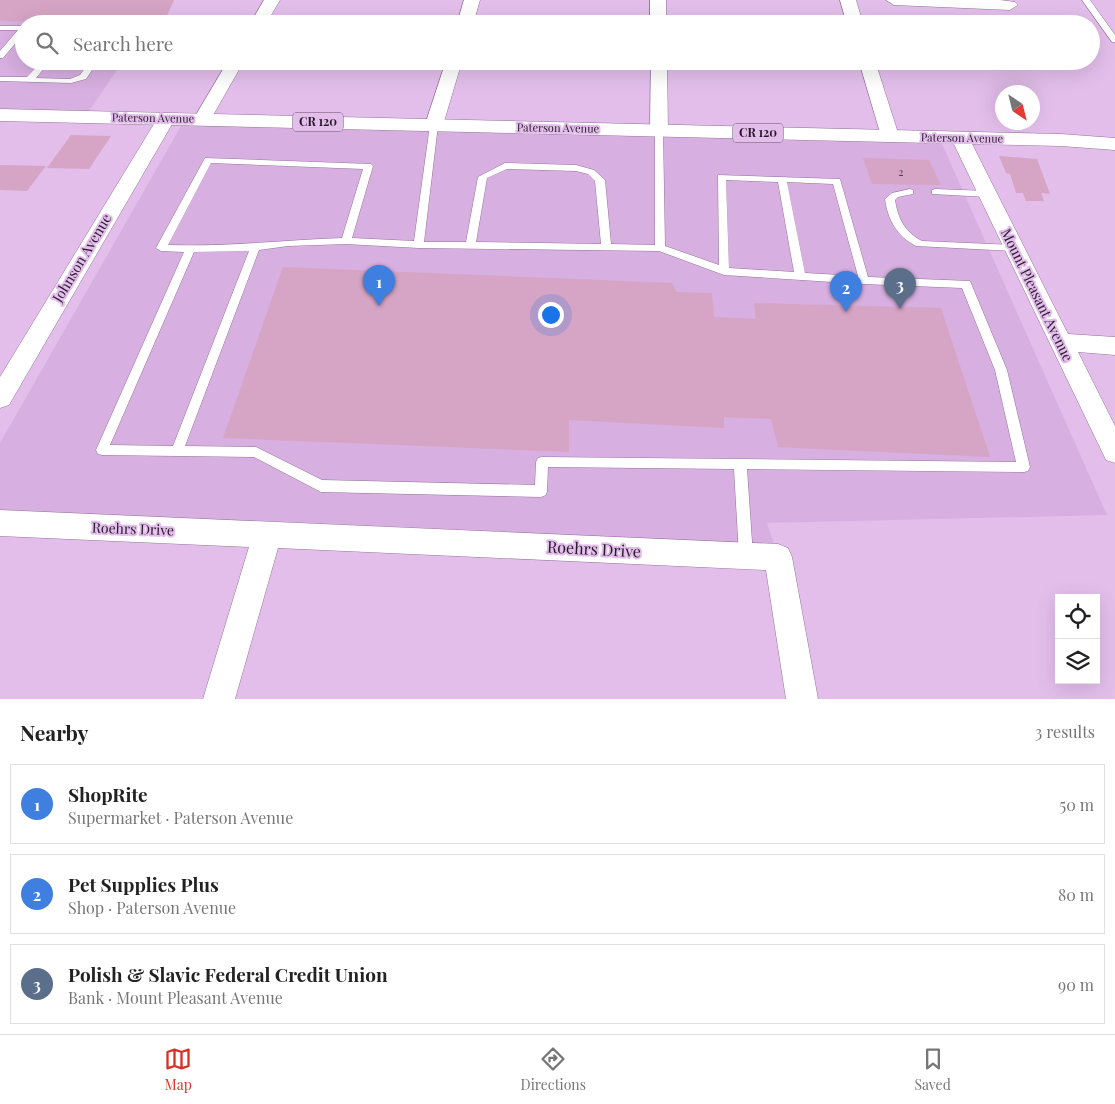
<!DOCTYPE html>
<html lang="en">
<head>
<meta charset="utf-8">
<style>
	body { margin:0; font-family:"Playfair Display",serif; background:#f6f6f6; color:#222 }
	.controls { position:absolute; right:15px; bottom:15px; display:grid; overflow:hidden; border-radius:0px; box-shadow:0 5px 20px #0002 }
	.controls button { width:45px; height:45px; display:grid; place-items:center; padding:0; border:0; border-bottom:1px solid #e0e0e0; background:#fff; color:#222; font:25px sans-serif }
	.compass { position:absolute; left:995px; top:85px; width:45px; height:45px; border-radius:50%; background:#fff; box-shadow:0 5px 20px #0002; rotate:145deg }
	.you { position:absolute; left:550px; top:314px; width:18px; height:18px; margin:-12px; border:4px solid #fff; border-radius:50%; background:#1a73e8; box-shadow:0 0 0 8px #1a73e833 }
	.badge { display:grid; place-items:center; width:32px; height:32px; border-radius:50%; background:#d93025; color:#fff; font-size:16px; font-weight:700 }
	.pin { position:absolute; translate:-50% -41px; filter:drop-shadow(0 1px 2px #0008) }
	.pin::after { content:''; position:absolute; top:26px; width:18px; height:15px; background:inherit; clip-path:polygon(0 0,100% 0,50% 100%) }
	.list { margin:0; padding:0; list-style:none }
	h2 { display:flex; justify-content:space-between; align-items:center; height:65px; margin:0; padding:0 20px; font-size:21px }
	h2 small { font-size:16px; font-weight:400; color:#767676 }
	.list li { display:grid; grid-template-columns:32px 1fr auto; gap:15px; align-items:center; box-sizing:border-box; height:80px; margin:0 10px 10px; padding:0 10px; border:1px solid #e0e0e0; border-radius:0px }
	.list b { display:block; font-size:19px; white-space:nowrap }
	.list p { margin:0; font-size:16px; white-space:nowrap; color:#767676 }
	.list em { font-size:16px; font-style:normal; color:#767676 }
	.icon { flex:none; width:28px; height:28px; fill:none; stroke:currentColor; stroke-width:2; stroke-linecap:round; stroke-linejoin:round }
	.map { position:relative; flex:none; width:1115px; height:699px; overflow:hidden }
	.search { position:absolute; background:#fff; box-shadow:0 5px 20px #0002; left:15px; right:15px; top:15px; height:55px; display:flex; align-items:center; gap:12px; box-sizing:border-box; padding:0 18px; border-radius:28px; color:#767676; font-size:19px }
	.sheet { height:335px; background:#fff }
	nav { display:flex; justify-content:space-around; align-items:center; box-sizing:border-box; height:70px; border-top:1px solid #e0e0e0; background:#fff; font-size:14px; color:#767676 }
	nav a { display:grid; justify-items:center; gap:2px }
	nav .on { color:#d93025 }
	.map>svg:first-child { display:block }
	.built { fill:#d7afe0 }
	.building { fill:#d6a4c4 }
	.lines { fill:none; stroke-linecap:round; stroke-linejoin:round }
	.lane-casing { stroke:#94739c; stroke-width:1 }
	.street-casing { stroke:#94739c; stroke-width:1 }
	.primary-casing { stroke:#94739c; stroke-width:1 }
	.lane { fill:#fff; fill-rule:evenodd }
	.street { fill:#fff; fill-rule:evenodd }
	.primary { fill:#fff; fill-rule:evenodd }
	.labels { text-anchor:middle; stroke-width:4; stroke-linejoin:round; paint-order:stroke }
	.far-street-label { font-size:11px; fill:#27192a; stroke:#e3beeb }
	.number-label { font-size:11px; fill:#533c50 }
	.shield { fill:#e3beeb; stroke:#5f4a64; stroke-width:1 }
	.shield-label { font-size:12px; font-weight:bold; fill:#27192a }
	.street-label { font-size:14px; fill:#27192a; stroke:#e3beeb }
	.near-street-label { font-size:16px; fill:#27192a; stroke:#e3beeb }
</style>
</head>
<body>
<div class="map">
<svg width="1115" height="699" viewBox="0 0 1115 699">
	<rect width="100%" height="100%" fill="#e3beeb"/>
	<!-- built -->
	<g class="built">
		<polygon points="0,0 164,0 148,24 24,24 24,61 123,61 85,117 0,115"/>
		<polygon points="185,119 939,137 1107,515 767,523 778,557 0,523 0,443"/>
	</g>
	<!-- building -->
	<g class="building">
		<polygon points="0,0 174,0 163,24 0,21"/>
		<polygon points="71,135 111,136 89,169 47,168"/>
		<polygon points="999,156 1037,159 1050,194 1041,193 1044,201 1026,201 1023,193 1016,193 1010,174 1006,173"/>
		<polygon points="863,158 929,160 941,185 872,184"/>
		<polygon points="0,165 46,166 27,191 0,190"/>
		<polygon points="283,267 672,283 676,292 712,293 714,317 756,319 754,303 941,308 990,457 778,447 771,419 724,417 724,428 569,420 569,452 223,438"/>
	</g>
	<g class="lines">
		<!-- lane casing -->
		<g class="lane-casing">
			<g id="lane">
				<polygon points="1082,0 1090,0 1115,35 1115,42 1112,42"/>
				<polygon points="0,26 24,26 24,33 3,58 0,58 0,51 18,30 0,30"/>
				<polygon points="42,61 50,61 36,78 70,79 80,75 90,61 98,61 86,79 71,83 0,81 0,77 27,77"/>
				<path d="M434,122L438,125L424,242H466L478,177L505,163L576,165L594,170L605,180L611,244L655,245V131L659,128L663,131L665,246L719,265L718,175L840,179L868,277L970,281L1007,370L1030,467L1028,471L1024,472L747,469L753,556L751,560L746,562L741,560L739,556L734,469L548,467L547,491L546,495L541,497L321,492L254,457L102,455L98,454L96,450L184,252L161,251L156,248L205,158L371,164L373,166L352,238L414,241L430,125ZM211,163L363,169L342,238C284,240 226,247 168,245ZM507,169L576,171L588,174L595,181L601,244L476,242L487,178ZM726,180L778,182L794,272L729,268ZM787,182L833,184L858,276L805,273ZM346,244L419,248L659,251L724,275L864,284L962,288L995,370L1016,462L542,457L538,458L536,462L535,485L322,480L256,447L185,446L259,250L288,246ZM249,251L173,446L110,445L194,252Z"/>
				<path d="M910,189L913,190V194L898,197L895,200C898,219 905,232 922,241L1014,245L1019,248L1014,251L916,246C897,236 888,220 885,199L892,193Z"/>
				<polygon points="935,189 988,191 993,194 988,197 932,194 932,190"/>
			</g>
		</g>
		<!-- street casing -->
		<g class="street-casing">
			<g id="street">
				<polygon points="264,0 280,0 266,24 250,24"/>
				<polygon points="464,0 480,0 473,24 457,24"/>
				<rect x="650" y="0" width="16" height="24"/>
				<polygon points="840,0 856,0 863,24 847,24"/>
				<polygon points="886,0 1000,0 1015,2 1018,5 1010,10 894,5"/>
				<polygon points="228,61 244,61 208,124 196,124 193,120"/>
				<polygon points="446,61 462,61 443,125 440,129 428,129 425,125"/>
				<polygon points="651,61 667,61 668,131 665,135 653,135 650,131"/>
				<polygon points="859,61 875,61 899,136 897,140 883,140 881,136"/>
				<polygon points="166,114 172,115 175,119 9,405 0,408 0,377 157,119 160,115"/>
				<polygon points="960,132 967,134 969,138 1068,334 1115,337 1115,355 1078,352 1115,426 1115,463 1106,460 951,138 953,134"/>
				<polygon points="0,510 778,544 788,548 792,557 818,699 786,699 766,570 278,548 235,699 203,699 249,547 0,536"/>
			</g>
		</g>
		<!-- primary casing -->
		<g class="primary-casing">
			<polygon id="primary" points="0,109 1061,134 1115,138 1115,150 1061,146 0,121"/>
		</g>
		<!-- lane -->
		<use href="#lane" class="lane"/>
		<!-- street -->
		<use href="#street" class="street"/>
		<!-- primary -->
		<use href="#primary" class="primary"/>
	</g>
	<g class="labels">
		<!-- far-street labels -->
		<g class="far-street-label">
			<text transform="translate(153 118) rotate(1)" y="4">Paterson Avenue</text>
			<text transform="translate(558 128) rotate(1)" y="4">Paterson Avenue</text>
			<text transform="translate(962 138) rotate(1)" y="4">Paterson Avenue</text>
		</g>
		<!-- number labels -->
		<g class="number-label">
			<text x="901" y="176">2</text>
		</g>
		<!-- shield labels -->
		<g class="shield">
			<rect x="293" y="112.5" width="50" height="19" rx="4"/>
			<rect x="733" y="123.5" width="50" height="19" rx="4"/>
		</g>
		<g class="shield-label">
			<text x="318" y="126">CR 120</text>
			<text x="758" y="137">CR 120</text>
		</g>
		<!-- street labels -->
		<g class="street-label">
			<text transform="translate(82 258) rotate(-59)" y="5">Johnson Avenue</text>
			<text transform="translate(1037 295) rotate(64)" y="5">Mount Pleasant Avenue</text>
			<text transform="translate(133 529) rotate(2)" y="5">Roehrs Drive</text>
		</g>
		<!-- near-street labels -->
		<g class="near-street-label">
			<text transform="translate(594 549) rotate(3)" y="6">Roehrs Drive</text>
		</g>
	</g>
</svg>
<div class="controls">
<button><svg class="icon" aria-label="locate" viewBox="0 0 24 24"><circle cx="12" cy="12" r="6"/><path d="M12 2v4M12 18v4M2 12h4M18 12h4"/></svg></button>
<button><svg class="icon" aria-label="layers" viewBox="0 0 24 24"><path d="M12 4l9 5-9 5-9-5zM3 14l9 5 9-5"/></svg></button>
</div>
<svg class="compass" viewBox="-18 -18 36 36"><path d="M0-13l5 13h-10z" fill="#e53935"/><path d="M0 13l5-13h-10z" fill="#767676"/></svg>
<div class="you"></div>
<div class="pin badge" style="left:379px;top:306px;background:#3f7fe0">1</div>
<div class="pin badge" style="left:846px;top:312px;background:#3f7fe0">2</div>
<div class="pin badge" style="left:900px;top:309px;background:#5c6f8a">3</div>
<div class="search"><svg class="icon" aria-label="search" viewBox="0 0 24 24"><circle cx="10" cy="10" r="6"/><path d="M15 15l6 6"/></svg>Search here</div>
</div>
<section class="sheet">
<h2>Nearby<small>3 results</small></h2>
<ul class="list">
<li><span class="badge" style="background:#3f7fe0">1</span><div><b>ShopRite</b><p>Supermarket · Paterson Avenue</p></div><em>50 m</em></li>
<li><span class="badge" style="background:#3f7fe0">2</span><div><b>Pet Supplies Plus</b><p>Shop · Paterson Avenue</p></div><em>80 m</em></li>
<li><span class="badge" style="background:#5c6f8a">3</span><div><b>Polish &amp; Slavic Federal Credit Union</b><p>Bank · Mount Pleasant Avenue</p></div><em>90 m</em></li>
</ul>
</section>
<nav>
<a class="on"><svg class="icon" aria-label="map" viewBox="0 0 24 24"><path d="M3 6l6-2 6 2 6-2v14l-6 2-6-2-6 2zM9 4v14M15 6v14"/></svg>Map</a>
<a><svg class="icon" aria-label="directions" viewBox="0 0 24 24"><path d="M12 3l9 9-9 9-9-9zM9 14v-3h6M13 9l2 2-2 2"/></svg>Directions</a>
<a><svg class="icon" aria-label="saved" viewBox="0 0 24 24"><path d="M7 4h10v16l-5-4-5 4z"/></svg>Saved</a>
</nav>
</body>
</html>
